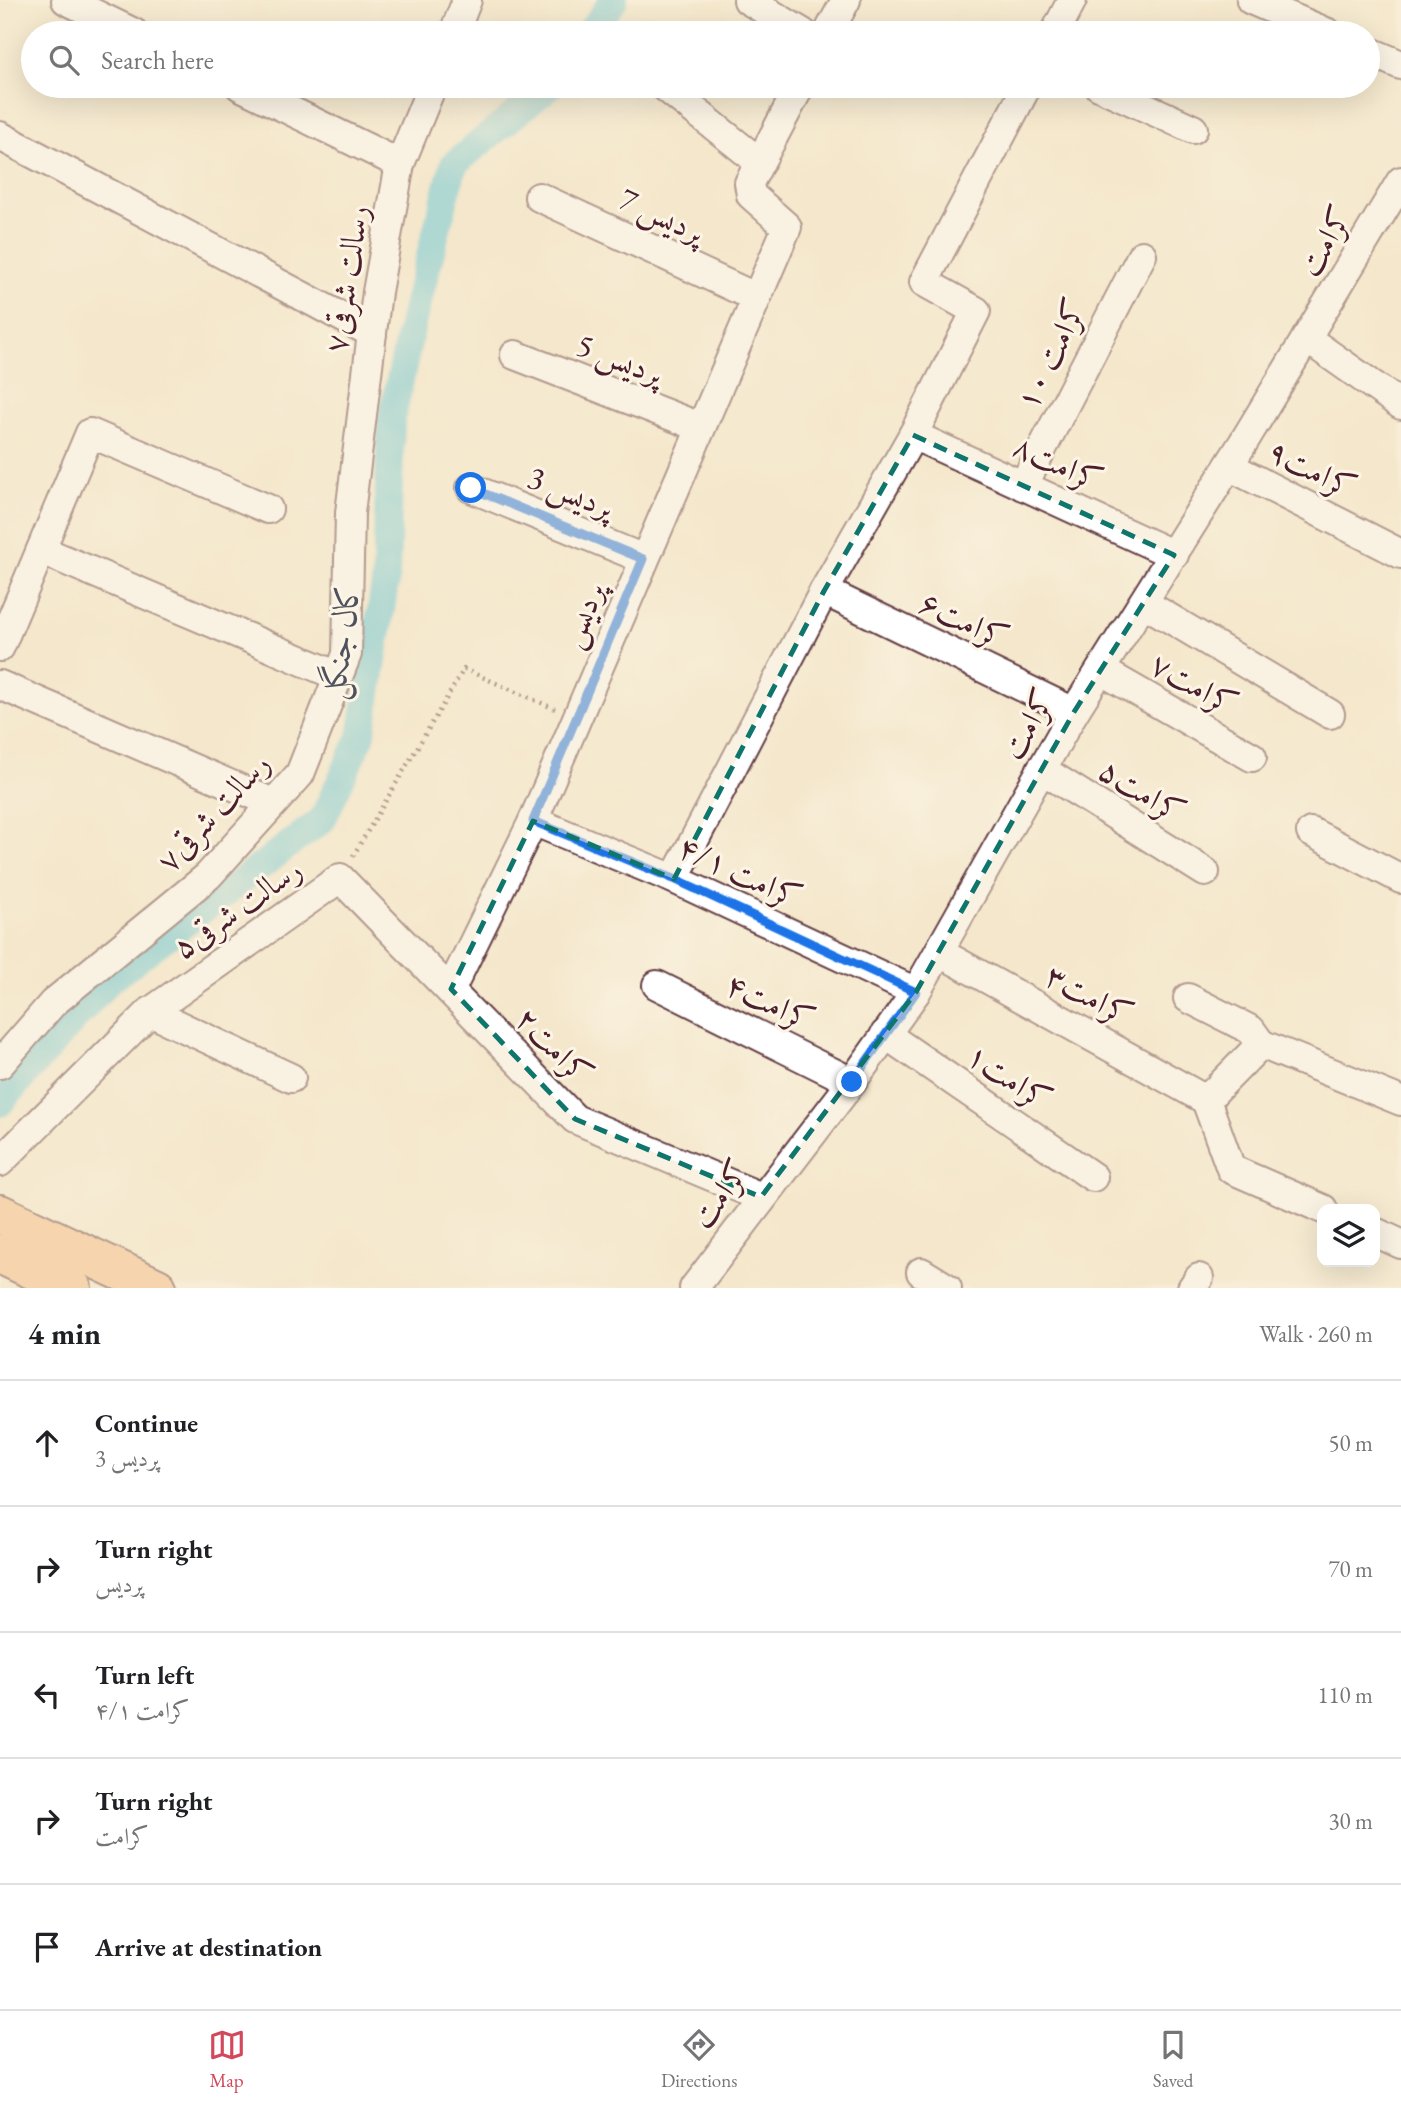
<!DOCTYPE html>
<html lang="en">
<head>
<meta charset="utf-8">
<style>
	body { margin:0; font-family:"EB Garamond",Amiri,serif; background:#f6f6f6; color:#202124 }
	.controls { position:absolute; right:21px; bottom:21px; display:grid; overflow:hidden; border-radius:14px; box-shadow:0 7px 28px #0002 }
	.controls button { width:63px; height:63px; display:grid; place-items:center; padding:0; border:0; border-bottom:2px solid #e0e0e0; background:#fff; color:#202124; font:35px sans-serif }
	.stop { position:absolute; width:21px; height:21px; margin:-16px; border:5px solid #1a73e8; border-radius:50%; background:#fff }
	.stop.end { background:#1a73e8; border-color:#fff; box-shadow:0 2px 7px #0008 }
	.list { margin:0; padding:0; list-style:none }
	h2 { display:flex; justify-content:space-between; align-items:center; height:91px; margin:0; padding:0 28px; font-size:30px }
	h2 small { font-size:23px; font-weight:400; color:#757577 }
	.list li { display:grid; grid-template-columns:46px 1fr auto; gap:21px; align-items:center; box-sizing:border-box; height:126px; padding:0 28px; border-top:2px solid #e0e0e0 }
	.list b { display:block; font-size:26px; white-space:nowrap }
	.list p { margin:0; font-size:23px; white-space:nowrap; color:#757577 }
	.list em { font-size:23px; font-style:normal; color:#757577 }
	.icon { flex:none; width:38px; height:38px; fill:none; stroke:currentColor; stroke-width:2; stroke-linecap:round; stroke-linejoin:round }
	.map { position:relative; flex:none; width:1401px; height:1288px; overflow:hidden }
	.search { position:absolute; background:#fff; box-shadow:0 7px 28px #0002; left:21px; right:21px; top:21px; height:77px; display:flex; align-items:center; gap:18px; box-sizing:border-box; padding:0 24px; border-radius:38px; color:#757577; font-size:26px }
	.sheet { height:721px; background:#fff }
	nav { display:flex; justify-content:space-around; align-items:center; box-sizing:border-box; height:98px; border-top:2px solid #e0e0e0; background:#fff; font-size:19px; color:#757577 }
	nav a { display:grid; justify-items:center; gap:4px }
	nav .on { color:#d1495b }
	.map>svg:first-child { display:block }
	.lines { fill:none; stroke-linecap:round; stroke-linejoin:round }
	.canal { stroke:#5dc5d9; stroke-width:28 }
	.minor-casing { stroke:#643d43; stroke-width:32 }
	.primary-casing { stroke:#643d43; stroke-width:42 }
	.path { stroke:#643d43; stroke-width:4.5; stroke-dasharray:2 5; stroke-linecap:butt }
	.minor { stroke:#fff; stroke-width:28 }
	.primary { stroke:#f8bd89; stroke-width:38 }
	.route { stroke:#1a73e8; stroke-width:9 }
	.marked { fill:none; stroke:#0f766e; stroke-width:5; stroke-dasharray:14 9; stroke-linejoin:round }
	.labels { text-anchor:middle; stroke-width:6; stroke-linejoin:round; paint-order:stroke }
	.street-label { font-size:32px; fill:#4a1f2b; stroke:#fcf5e5 }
	.water-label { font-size:33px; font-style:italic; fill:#50515f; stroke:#fcf5e5 }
</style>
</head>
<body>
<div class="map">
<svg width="1401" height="1288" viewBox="0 0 1401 1288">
	<rect width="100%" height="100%" fill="#fcf5e5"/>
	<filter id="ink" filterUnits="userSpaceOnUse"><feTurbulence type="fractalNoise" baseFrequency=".0143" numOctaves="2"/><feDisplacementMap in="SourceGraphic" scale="14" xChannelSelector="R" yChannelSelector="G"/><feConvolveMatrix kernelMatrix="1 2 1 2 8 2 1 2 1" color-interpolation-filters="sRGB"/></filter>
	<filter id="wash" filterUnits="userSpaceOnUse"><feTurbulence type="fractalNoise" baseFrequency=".00686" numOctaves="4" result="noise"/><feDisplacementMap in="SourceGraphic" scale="28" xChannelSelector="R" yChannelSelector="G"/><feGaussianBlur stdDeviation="1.57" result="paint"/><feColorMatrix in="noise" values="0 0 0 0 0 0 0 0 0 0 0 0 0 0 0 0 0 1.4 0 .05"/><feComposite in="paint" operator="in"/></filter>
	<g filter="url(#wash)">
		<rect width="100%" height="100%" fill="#f4e7cc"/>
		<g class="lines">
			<!-- canal -->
			<g class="canal">
				<polyline points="589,33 614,0"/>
				<polyline points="0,1103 109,980 322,820 361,737 386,577 391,422 413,320 454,164 550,86"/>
			</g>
		</g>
	</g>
	<g filter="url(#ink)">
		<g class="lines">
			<!-- minor casing -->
			<g class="minor-casing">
				<g id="minor">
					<polyline points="66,0 134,33"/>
					<polyline points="748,0 803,33"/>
					<polyline points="1251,0 1328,33"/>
					<polyline points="454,33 467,0"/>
					<polyline points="828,33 846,0"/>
					<polyline points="1055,33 1072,0"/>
					<polyline points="1368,51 1401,65"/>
					<polyline points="240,86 400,164"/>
					<polyline points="664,86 759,162"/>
					<polyline points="1099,86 1193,129"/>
					<polyline points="0,136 372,333"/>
					<polyline points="539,197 755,297"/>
					<polyline points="1306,338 1401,405"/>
					<polyline points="515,355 700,427"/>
					<polyline points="913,435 1174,555"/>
					<polyline points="1229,466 1401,554"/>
					<polyline points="1023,486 1142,255"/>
					<polyline points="471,488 644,559"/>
					<polyline points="41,550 338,676"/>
					<polyline points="824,591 1074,712"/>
					<polyline points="1144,603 1330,714"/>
					<polyline points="0,647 90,433 268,509"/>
					<polyline points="1102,671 1252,757"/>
					<polyline points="0,685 273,803"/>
					<polyline points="1041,769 1205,872"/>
					<polyline points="533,821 674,879 916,992"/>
					<polyline points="1311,832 1401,879"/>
					<polyline points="674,879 824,591 913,435 976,311 924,282 1027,86"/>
					<polyline points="939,952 1206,1100"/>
					<polyline points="657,985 852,1082"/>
					<polyline points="451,989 533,821 787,227 751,195 749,183 800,86"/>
					<polyline points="1188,998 1251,1030 1261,1044"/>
					<polyline points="150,1012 291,1078"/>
					<polyline points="885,1034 1093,1177"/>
					<polyline points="0,1064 53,1003 208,876 300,774 347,654 350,513 377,292 400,164 432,86"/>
					<polyline points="1206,1100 1261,1044 1401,1101"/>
					<polyline points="1206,1100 1231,1169 1323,1209"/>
					<polyline points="0,1162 150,1012 340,878 575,1119 761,1197"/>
					<polyline points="1375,1232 1401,1244"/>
					<polyline points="921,1272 947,1288"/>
					<polyline points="694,1288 852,1082 916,992 1074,712 1243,443 1401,181"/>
					<polyline points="1192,1288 1199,1278"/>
				</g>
			</g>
			<!-- primary casing -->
			<g class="primary-casing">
				<g id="primary">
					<polyline points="0,1214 157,1288"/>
					<polyline points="0,1254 72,1288"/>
				</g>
			</g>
			<!-- path -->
			<polyline class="path" points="353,856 464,669 555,709"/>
			<!-- minor -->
			<use href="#minor" class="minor"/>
			<!-- primary -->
			<use href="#primary" class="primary"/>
		</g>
	</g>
	<g class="lines" filter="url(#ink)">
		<!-- route -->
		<polyline class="route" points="471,488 643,559 533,821 674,879 916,992 852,1082"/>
	</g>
	<!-- marked area -->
	<path d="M0 0H1401V1288H0ZM913,435L1174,555L1074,712L916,992L761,1197L575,1119L451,989L533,821L674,879L824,591Z" fill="#f4e7cc" fill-opacity=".55" fill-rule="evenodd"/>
	<path class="marked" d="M913,435L1174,555L1074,712L916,992L761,1197L575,1119L451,989L533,821L674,879L824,591Z"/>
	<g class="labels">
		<!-- street labels -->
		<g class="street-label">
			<text transform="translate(662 215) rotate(25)" y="11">پردیس 7</text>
			<text transform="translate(1325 241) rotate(-59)" y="11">کرامت</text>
			<text transform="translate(346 279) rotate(-81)" y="11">رسالت شرقی۷</text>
			<text transform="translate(1051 354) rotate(-63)" y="11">کرامت ۱۰</text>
			<text transform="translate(620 359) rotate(21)" y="11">پردیس 5</text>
			<text transform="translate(1058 463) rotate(25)" y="11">کرامت۸</text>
			<text transform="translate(1312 469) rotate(27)" y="11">کرامت۹</text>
			<text transform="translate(571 492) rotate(22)" y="11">پردیس 3</text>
			<text transform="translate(582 615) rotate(-67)" y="11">پردیس</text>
			<text transform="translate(964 620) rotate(26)" y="11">کرامت۶</text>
			<text transform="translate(1194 684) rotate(30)" y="11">کرامت۷</text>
			<text transform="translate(1028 724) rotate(-59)" y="11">کرامت</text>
			<text transform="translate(1142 791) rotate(32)" y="11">کرامت۵</text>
			<text transform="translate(213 812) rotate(-47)" y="11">رسالت شرقی۷</text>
			<text transform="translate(740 872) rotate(25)" y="11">کرامت ۴/۱</text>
			<text transform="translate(237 908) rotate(-35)" y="11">رسالت شرقی۵</text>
			<text transform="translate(1089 995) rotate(29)" y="11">کرامت۳</text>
			<text transform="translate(770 1002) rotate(26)" y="11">کرامت۴</text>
			<text transform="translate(554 1046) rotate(46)" y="11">کرامت۲</text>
			<text transform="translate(1009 1077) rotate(34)" y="11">کرامت۱</text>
			<text transform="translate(720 1194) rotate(-53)" y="11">کرامت</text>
		</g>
		<!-- water labels -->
		<g class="water-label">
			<text transform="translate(340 641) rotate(-82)" y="12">کال جنگل</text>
		</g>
	</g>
</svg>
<div class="controls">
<button><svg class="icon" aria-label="layers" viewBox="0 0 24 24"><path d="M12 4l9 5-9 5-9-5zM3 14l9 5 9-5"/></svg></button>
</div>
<div class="stop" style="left:471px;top:488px"></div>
<div class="stop end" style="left:852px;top:1082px"></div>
<div class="search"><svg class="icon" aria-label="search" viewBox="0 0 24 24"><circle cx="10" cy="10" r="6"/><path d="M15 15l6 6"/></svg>Search here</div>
</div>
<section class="sheet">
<h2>4 min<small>Walk · 260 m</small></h2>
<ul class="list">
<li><svg class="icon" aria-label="ahead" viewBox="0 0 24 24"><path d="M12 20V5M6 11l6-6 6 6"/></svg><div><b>Continue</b><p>پردیس 3</p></div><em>50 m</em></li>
<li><svg class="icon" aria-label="right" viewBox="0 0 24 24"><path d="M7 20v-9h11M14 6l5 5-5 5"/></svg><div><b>Turn right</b><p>پردیس</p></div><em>70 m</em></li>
<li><svg class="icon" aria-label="left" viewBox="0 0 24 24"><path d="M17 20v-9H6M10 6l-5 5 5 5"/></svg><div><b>Turn left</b><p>کرامت ۴/۱</p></div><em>110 m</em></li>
<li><svg class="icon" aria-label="right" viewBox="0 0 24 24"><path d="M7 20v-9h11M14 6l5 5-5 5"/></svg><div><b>Turn right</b><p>کرامت</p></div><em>30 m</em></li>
<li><svg class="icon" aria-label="arrive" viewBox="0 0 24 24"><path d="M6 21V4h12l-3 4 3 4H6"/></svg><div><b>Arrive at destination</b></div></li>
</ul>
</section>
<nav>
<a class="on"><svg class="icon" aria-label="map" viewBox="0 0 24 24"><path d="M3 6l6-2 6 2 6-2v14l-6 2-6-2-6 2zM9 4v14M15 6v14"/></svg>Map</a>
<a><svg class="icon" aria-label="directions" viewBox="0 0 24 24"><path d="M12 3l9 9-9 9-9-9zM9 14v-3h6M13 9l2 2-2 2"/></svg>Directions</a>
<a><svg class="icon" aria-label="saved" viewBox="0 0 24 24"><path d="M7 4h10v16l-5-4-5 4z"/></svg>Saved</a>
</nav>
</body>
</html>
